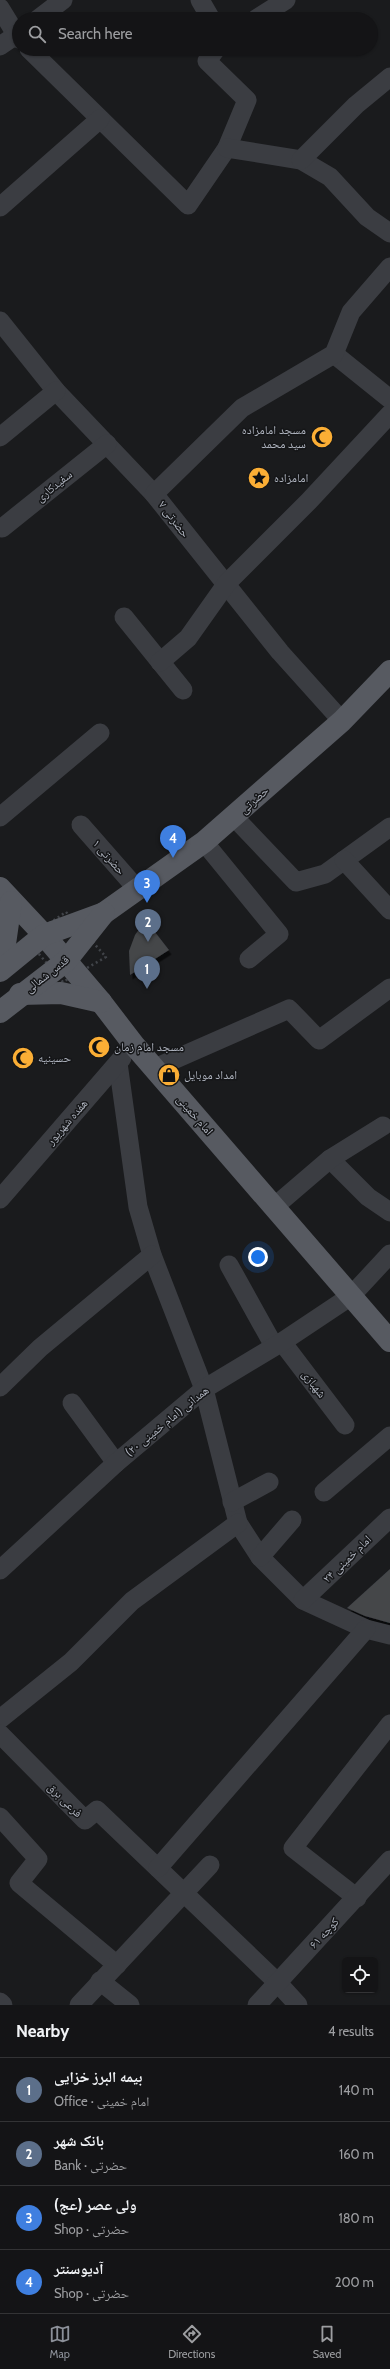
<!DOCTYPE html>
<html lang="en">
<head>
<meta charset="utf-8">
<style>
	body { margin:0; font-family:Cabin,"Noto Naskh Arabic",sans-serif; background:#212123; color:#f1f3f6 }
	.controls { position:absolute; right:12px; bottom:12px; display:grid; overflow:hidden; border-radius:6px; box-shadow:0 1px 3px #0004 }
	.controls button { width:36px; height:36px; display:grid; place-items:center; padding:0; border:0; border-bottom:1px solid #333335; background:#141416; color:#f1f3f6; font:20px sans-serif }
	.you { position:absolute; left:258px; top:1257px; width:14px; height:14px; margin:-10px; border:3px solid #fff; border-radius:50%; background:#1a73e8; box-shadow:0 0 0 6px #1a73e833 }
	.badge { display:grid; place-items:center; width:26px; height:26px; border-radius:50%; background:#8c9099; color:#fff; font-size:13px; font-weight:700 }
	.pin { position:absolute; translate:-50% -33px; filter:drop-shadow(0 1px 2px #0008) }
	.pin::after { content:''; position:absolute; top:21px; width:14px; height:12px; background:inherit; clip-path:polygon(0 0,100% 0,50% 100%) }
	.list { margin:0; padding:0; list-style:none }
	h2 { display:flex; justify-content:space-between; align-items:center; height:52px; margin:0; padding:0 16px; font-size:17px }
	h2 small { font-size:13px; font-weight:400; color:#9d9ea1 }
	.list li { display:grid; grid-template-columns:26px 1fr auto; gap:12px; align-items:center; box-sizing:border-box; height:64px; padding:0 16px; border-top:1px solid #333335 }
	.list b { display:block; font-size:15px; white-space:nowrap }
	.list p { margin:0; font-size:13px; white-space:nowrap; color:#9d9ea1 }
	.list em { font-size:13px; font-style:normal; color:#9d9ea1 }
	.icon { flex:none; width:22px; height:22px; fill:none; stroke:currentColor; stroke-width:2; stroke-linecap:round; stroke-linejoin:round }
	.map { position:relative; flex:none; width:390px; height:2005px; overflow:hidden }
	.search { position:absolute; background:#141416; box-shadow:0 1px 3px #0004; left:12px; right:12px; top:12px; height:44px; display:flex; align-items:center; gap:10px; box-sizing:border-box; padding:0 14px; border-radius:22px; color:#9d9ea1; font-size:15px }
	.sheet { height:308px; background:#141416 }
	nav { display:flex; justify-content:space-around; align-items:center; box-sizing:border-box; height:56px; border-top:1px solid #333335; background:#141416; font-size:11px; color:#9d9ea1 }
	nav a { display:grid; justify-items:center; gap:2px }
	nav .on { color:#8c9099 }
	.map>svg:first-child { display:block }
	.building { fill:#44464a; filter:url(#shadow) }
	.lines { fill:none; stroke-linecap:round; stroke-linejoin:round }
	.path { stroke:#414449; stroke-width:2.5; stroke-dasharray:2 3; stroke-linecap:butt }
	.minor { stroke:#3b3d42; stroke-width:19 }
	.major { stroke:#575a61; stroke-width:22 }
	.labels { text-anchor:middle; stroke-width:3; stroke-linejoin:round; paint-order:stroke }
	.poi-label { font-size:12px; fill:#adb2bd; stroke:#151618; text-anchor:start }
	.street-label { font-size:12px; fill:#adb2bd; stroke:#151618 }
</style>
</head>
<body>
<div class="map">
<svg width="390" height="2005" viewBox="0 0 390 2005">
	<defs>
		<filter id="shadow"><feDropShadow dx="2.5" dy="4.5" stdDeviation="0" flood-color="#0009"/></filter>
	</defs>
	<rect width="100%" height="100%" fill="#1a1b1d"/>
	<!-- building -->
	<g class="building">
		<polygon points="148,923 169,950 130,975 129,951 135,935 142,925"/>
		<polygon points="390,1569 390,1623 365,1616 347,1608"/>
	</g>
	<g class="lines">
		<!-- path -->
		<polygon class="path" points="66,912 106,957 63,982 26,939"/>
		<!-- minor -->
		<g class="minor">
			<polyline points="200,0 211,19"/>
			<polyline points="0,8 19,39"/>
			<polyline points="38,19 63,0"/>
			<polyline points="256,19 286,0"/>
			<polyline points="0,46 19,33"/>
			<polyline points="29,49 188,205 227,148 247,100 207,61 216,49"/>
			<polyline points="227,148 301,160 330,177 367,217 390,233"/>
			<polyline points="301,160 356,105 390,77"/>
			<polyline points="0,207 100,119"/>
			<polyline points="0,321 56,391 154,494 280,652 342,721"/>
			<polyline points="334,354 390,399"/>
			<polyline points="0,437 56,391"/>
			<polyline points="154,494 242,408 334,354 351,312 390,267"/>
			<polyline points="2,528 107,444"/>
			<polyline points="124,617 183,690"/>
			<polyline points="160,662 188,638 227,583 309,501 390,414"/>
			<polyline points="0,817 100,733"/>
			<polyline points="234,817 296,882 325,874 390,827"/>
			<polyline points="81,825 138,890"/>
			<polyline points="204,842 279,934 249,959"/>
			<polyline points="344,860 390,910"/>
			<polyline points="118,1063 138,1207 152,1255 204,1389 238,1523 260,1557 303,1600 366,1629 390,1635"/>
			<polyline points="155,1068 289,1009 319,1040 390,988"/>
			<polyline points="330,1159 368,1197 390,1212"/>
			<polyline points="0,1199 122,1058"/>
			<polyline points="274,1207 330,1159 383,1126"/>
			<polyline points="229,1265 274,1346"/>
			<polyline points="282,1342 345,1425"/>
			<polyline points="0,1387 40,1348 152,1255"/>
			<polyline points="72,1403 116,1463"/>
			<polyline points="324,1492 390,1436"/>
			<polyline points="232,1502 269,1482"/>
			<polyline points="260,1557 292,1520"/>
			<polyline points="0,1570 116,1463 204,1389 282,1342 351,1296 390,1254"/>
			<polyline points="303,1600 390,1518"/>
			<polyline points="0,1719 71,1662 132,1601 238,1523"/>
			<polyline points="0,1734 85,1820 97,1810 277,1982 298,2005"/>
			<polyline points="0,1817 38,1859 19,1883 117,1965"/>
			<polyline points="158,1868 366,1629"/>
			<polyline points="357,1898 293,1848 390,1724"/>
			<polyline points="100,1981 130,2005"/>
			<polyline points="0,2002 3,2005"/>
			<polyline points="79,2005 210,1865"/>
			<polyline points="257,2005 390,1860"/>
		</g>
		<!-- major -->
		<g class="major">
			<polyline points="0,888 44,935 101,1002 134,1045 390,1341"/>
			<polyline points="0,960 5,944 11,902"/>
			<polyline points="0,971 44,935 104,913 204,842 342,721 390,671"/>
			<polyline points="20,994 61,993 101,1002"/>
			<polyline points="0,1012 66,961 104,913"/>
		</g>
	</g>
	<!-- icons -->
	<defs>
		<g id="mosque-disc" transform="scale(1.15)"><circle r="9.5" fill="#fbae35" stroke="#151618"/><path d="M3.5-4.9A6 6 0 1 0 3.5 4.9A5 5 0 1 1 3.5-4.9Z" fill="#111"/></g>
		<g id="sight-disc" transform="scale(1.15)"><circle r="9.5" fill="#fbae35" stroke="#151618"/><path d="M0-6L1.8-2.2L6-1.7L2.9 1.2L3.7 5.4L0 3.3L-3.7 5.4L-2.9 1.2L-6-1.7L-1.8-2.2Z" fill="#111"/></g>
		<g id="shop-disc" transform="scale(1.15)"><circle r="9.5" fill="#fbae35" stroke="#151618"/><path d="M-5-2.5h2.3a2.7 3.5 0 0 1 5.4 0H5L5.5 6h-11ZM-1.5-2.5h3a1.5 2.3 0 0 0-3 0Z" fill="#111"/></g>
	</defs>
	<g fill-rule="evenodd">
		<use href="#mosque-disc" x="322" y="437"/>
		<use href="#sight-disc" x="259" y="478"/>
		<use href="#mosque-disc" x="99" y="1047"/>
		<use href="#mosque-disc" x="23" y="1058"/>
		<use href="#shop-disc" x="169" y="1075"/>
	</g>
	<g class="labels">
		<!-- poi labels -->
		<g class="poi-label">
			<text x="306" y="434" text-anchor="end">مسجد امامزاده<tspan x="306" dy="14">سید محمد</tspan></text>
			<text x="274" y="482">امامزاده</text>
			<text x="114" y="1051">مسجد امام زمان</text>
			<text x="38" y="1062">حسینیه</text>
			<text x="184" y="1079">امداد موبایل</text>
		</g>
		<!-- street labels -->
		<g class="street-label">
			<text transform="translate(54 486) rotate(-39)" y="4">سفیدکاری</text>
			<text transform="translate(174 519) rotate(53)" y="4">حضرتی ۷</text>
			<text transform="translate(254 800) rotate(-42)" y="4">حضرتی</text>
			<text transform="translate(109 857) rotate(49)" y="4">حضرتی ۱</text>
			<text transform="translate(47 974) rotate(-38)" y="4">قدس شمالی</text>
			<text transform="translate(195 1115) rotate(49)" y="4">امام خمینی</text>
			<text transform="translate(67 1122) rotate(-49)" y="4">هفده شهریور</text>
			<text transform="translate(314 1384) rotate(53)" y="4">شهبازی</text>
			<text transform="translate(167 1421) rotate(-39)" y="4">همدانی (امام خمینی ۲۰)</text>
			<text transform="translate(347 1559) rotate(-44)" y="4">امام خمینی ۲۴</text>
			<text transform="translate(65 1800) rotate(45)" y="4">فرعی برق</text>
			<text transform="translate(324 1933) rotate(-47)" y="4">کوچه ۶۱</text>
		</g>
	</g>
</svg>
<div class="controls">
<button><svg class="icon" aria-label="locate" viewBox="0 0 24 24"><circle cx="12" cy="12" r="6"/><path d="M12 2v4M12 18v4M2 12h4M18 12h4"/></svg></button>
</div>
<div class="you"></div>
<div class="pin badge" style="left:147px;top:989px;background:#5c6f8a">1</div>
<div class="pin badge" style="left:148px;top:942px;background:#5c6f8a">2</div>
<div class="pin badge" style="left:147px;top:903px;background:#3f7fe0">3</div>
<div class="pin badge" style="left:173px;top:858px;background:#3f7fe0">4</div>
<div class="search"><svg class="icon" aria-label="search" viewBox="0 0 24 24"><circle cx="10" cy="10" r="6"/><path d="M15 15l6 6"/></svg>Search here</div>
</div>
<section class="sheet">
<h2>Nearby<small>4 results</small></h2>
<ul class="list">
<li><span class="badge" style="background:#5c6f8a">1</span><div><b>بیمه البرز خزایی</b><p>Office · امام خمینی</p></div><em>140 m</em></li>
<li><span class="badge" style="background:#5c6f8a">2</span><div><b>بانک شهر</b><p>Bank · حضرتی</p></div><em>160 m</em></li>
<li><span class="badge" style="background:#3f7fe0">3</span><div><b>ولی عصر (عج)</b><p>Shop · حضرتی</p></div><em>180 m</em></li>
<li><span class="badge" style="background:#3f7fe0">4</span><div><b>آدیوسنتر</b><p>Shop · حضرتی</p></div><em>200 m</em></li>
</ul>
</section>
<nav>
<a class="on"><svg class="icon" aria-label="map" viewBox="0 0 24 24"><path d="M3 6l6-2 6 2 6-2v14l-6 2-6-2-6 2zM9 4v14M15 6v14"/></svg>Map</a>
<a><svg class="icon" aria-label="directions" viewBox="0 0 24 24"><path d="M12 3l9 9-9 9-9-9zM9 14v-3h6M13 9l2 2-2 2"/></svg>Directions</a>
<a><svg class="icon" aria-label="saved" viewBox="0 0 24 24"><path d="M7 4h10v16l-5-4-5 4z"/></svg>Saved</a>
</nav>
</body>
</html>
